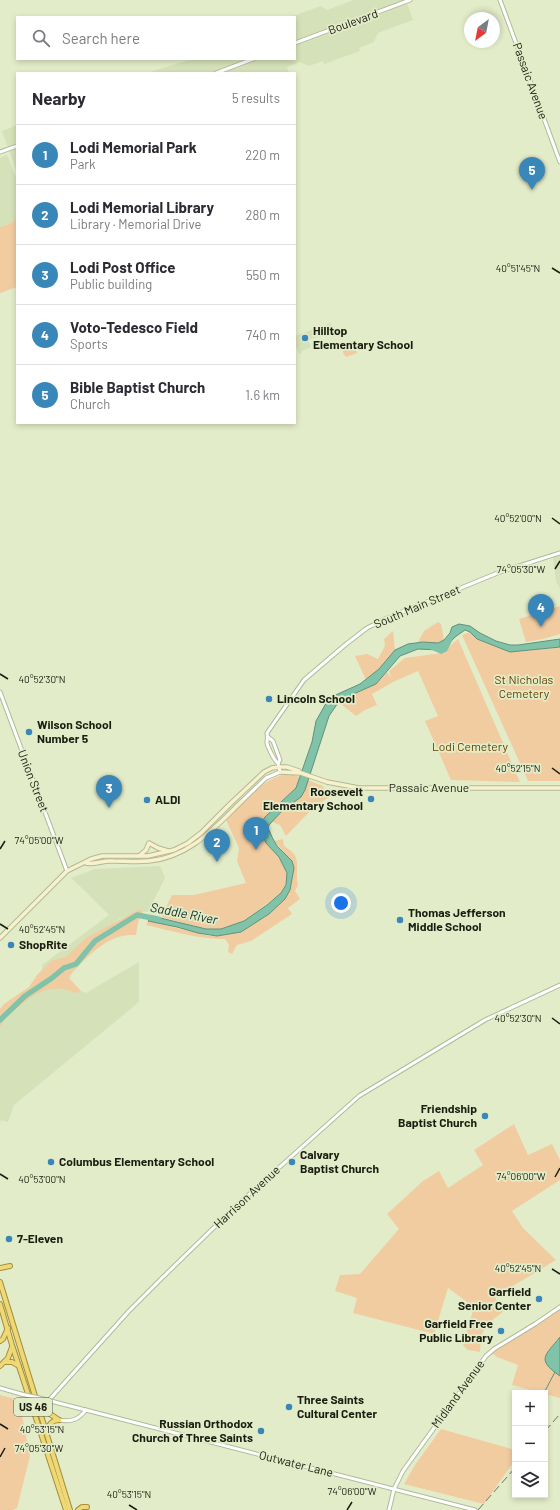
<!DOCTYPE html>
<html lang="en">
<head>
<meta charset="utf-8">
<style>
	body { margin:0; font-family:Barlow,sans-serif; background:#f7f7f7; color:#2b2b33 }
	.controls { position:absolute; right:12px; bottom:12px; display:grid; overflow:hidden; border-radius:0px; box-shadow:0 2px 6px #0003 }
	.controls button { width:36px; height:36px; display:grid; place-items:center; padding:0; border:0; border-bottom:1px solid #e1e1e2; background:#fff; color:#2b2b33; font:20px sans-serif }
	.compass { position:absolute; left:464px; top:12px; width:36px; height:36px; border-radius:50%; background:#fff; box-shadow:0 2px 6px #0003; rotate:212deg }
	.you { position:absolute; left:341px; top:903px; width:14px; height:14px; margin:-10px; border:3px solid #fff; border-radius:50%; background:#1a73e8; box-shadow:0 0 0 6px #1a73e833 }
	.badge { display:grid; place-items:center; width:26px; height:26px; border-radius:50%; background:#3987b9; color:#fff; font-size:13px; font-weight:700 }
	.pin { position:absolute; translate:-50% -33px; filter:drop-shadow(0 1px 2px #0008) }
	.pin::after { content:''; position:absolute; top:21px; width:14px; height:12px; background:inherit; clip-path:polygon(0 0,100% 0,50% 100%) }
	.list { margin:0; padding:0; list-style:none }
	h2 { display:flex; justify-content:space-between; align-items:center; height:52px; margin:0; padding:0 16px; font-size:17px }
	h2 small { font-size:13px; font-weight:400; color:#7c7c81 }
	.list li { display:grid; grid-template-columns:26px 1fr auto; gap:12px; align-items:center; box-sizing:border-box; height:60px; padding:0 16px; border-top:1px solid #e1e1e2 }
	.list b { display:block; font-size:15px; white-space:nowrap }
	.list p { margin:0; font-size:13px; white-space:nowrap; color:#7c7c81 }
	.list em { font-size:13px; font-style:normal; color:#7c7c81 }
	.icon { flex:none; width:22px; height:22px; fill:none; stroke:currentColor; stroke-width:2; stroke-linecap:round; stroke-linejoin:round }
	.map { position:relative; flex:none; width:560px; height:1510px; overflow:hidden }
	.search { position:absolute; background:#fff; box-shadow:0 2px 6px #0003; left:16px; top:16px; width:280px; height:44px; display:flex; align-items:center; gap:10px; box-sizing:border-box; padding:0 14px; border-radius:0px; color:#7c7c81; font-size:15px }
	.panel { position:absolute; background:#fff; box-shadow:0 2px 6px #0003; left:16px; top:72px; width:280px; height:352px; border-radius:0px }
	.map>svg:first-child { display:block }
	.built { fill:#d5e1b8 }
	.green { fill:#f1cca1 }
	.water { fill:#80c3a9; stroke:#61917b }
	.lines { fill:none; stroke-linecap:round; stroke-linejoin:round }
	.stream { stroke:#61917b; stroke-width:1 }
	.river { stroke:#80c3a9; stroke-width:5.5 }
	.tertiary-casing { stroke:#b1ba98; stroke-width:5 }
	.secondary-casing { stroke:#b1ba98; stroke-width:5.5 }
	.trunk-casing { stroke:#a2903c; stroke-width:6 }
	.tertiary { stroke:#fff; stroke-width:3 }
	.secondary { stroke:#f9f0cc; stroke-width:3.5 }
	.trunk { stroke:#f0d876; stroke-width:4 }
	.rail { stroke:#6d725c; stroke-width:1; stroke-dasharray:8 4; stroke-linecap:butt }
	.tertiary-bridge-casing { stroke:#b1ba98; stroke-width:5; stroke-linecap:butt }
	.tertiary-bridge { stroke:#fff; stroke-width:3 }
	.ticks { fill:none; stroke:#1a1d10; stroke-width:1.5 }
	.poi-dot { fill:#3987b9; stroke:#e3ecc9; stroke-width:1.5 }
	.labels { text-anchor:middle; stroke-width:3.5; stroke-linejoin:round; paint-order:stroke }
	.shield { fill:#e3ecc9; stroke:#565b48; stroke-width:1 }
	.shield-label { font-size:11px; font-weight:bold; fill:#1a1d10 }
	.street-label { font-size:12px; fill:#1a1d10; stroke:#e3ecc9 }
	.poi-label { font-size:12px; font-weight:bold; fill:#1a1d10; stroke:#e3ecc9; text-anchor:start }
	.park-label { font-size:12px; fill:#674103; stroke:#e3ecc9 }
	.water-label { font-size:13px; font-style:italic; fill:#103025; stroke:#e3ecc9 }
	.ticks-label { font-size:10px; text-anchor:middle; fill:#1a1d10; stroke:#e3ecc9; stroke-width:3.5; stroke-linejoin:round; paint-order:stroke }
</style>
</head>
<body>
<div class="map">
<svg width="560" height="1510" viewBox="0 0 560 1510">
	<rect width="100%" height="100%" fill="#e3ecc9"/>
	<!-- built -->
	<g class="built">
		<polygon points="354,0 406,0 413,20 378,33 374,42 359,48 360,51 324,64 323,61 309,66 300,62 287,67 289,73 147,73 192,59 295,59 295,17 290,17 321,6 327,10"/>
		<polygon points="17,125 17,170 16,170 2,131"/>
		<polygon points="7,155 17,180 17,218 14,220 14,222 0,227 0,158"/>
		<polygon points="330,323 334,329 332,330 332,332 308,340 311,347 302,351 302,353 299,354 295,344 295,336"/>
		<polygon points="560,555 560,589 556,581 553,557"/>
		<polygon points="160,866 165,878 148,912 140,911 119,919 82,949 67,986 86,993 139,962 139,1002 14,1105 8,1122 1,1120 0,1124 0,1015 43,978 42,965 109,915 84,890 71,878 95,869"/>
	</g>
	<!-- green -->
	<g class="green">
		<polygon points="17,218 17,287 0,293 0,227 14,222 14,220"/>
		<path d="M351,341L353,342L357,353L346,357C340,351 343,343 351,341Z"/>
		<polygon points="560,606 560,634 543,639 526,642 519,619"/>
		<polygon points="438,622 441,624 444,640 438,643 418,642 424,631"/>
		<polygon points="393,631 395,650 379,669 366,680 355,656 367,654 378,659 385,646 384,639"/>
		<polygon points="470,632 477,639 510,652 560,647 560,781 528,781 462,635"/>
		<polygon points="458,639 520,782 451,780 425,721 438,716 418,671 393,682 372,694 377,705 365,710 356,716 342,705 340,700 376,684 387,672 391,678 389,671 405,658 442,653"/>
		<path d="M285,774L294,775L300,777L296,788L265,817L259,826L266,843L279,857L287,873L286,885L281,893L244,921L221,929H206L161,917L172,895H194L246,883L237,861L239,848L226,820C244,803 261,780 285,774Z"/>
		<polygon points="308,780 323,786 328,798 315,806 286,836 280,825 272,822 283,810 301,797"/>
		<path d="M283,839L284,846C287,848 292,851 294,854C300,862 295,876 298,885L295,891L300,899L288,908L292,914L251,941L237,945L232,954L228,952L229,945L225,939C198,939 172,931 146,925L148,921L210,936H217L241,932L269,914L290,890L294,868L292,861L274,841Z"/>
		<path d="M138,910H142L143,912L138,922L136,935C106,933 87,958 68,977L81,991L75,993C46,979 27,1001 4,1018L2,1025L0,1026V1009L4,1004L29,987L37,975L46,966L53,960L66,957L86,938Z"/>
		<polygon points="514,1124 528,1155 552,1144 560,1160 560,1180 512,1211 523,1228 556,1260 495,1297 503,1312 487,1324 481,1336 480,1352 468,1350 463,1345 474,1307 448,1288 434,1334 353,1313 357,1298 335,1291 340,1275 360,1274 399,1229 387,1214 423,1181 439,1171 448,1188 483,1165 474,1150"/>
		<polygon points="560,1307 560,1398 512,1385 518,1365 497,1357 490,1352"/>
		<polygon points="0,1395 19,1400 30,1456 17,1508 13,1510 0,1510"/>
		<polygon points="441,1429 515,1450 515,1460 484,1504 404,1484 415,1465"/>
	</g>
	<!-- water -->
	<g class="water">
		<polygon points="459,624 470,626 480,633 496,641 510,645 518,645 560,639 560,647 510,652 477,639 470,632 465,630 455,637 445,648 439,650 418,649 400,656 376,684 340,700 329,716 305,790 301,797 283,810 269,825 268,828 273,839 277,846 292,861 294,868 290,890 285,899 269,914 241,932 217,936 198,933 177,927 148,921 152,916 206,929 221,929 244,921 267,905 281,893 286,885 287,873 279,857 266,843 259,826 265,817 296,788 312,742 316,721 329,698 360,684 379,669 395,650 408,644 423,642 438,643 444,640 450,633 452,627"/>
		<path d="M560,1337V1376C535,1359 546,1355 560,1337Z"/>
	</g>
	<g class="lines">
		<!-- stream -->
		<polyline class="stream" points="545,1391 555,1372"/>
		<!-- river -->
		<g class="river">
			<polyline points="432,647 441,651 445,649 449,641"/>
			<polyline points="0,1020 25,996 52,978 64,968 76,964 95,941 137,915 158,919"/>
		</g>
		<!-- tertiary casing -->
		<g class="tertiary-casing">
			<g id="tertiary">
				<polyline points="500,0 560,162"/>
				<polyline points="295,43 410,0"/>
				<polyline points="216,73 253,59"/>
				<polyline points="0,152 17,146"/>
				<polyline points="0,692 67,871"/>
				<path d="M278,763C274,761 268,747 267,743C267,739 268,737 267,733L304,680L345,645L367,628L385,619L500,572L560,553"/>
				<polyline points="242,801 266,778 280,772 278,763 280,760 273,741 268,737"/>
				<polyline points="0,1388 21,1394"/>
				<polyline points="39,1398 475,1510"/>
				<polyline points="49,1400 129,1311 161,1279 235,1207 359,1096 485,1020 560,985"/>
				<path d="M59,1420C72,1422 78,1420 86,1410"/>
				<polyline points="389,1510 394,1489 403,1471 486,1356 494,1349 535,1324 560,1307"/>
			</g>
		</g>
		<!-- secondary casing -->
		<g class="secondary-casing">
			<g id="secondary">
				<polyline points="280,772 301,773 327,782 359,788 560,788"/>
				<polyline points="139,856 146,850 149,843 158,848 168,851"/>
				<path d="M86,863C95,865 103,860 113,861C125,861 137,862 149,861C190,857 214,828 242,801"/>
				<polyline points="0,938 67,871 91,859 102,856 148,856 174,850 188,843 201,833 230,804 264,772 272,768 279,767 287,767 299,771"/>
			</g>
		</g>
		<!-- trunk casing -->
		<g class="trunk-casing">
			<g id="trunk">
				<polyline points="0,1268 10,1266"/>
				<polyline points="0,1282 70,1510"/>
				<polyline points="0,1304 12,1345 66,1510"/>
				<polyline points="0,1341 3,1339 8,1328"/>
				<polyline points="5,1362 12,1362 19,1366"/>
				<polyline points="0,1366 8,1358 12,1347"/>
				<polyline points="38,1403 47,1412 59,1420"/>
				<path d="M47,1432C48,1425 52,1420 59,1420"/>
				<polyline points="78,1510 82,1507 87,1507"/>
			</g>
		</g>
		<!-- tertiary -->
		<use href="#tertiary" class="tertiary"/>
		<!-- secondary -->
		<use href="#secondary" class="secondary"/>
		<!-- trunk -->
		<use href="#trunk" class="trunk"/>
		<!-- rail -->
		<g class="rail">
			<polyline points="545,1431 560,1414"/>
			<polyline points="478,1510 515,1468"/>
		</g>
		<!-- tertiary-bridge casing -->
		<g class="tertiary-bridge-casing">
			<polyline id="tertiary-bridge" points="21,1394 39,1398"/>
		</g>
		<!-- tertiary-bridge -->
		<use href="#tertiary-bridge" class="tertiary-bridge"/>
	</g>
	<!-- ticks -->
	<path class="ticks" d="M552,268L560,273M552,518L560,524M555,569L560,561M0,674L8,679M552,768L560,774M0,849L5,841M0,924L8,929M552,1018L560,1024M0,1174L8,1179M555,1177L560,1168M552,1269L560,1274M0,1424L8,1429M0,1457L5,1448M129,1505L137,1510M347,1510L352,1502"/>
	<!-- markers -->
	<g class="poi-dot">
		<circle cx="305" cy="338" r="4"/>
		<circle cx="269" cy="699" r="4"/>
		<circle cx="29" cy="732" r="4"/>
		<circle cx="371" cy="799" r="4"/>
		<circle cx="147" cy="800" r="4"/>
		<circle cx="400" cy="920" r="4"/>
		<circle cx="11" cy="945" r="4"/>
		<circle cx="485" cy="1116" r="4"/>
		<circle cx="51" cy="1162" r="4"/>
		<circle cx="292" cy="1162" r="4"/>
		<circle cx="9" cy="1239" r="4"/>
		<circle cx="539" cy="1299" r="4"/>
		<circle cx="501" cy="1331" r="4"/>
		<circle cx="289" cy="1407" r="4"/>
		<circle cx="261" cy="1431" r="4"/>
	</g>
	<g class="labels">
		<!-- shield labels -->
		<rect class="shield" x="14" y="1398" width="38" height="18" rx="3"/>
		<g class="shield-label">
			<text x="33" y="1411">US 46</text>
		</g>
		<!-- street labels -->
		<g class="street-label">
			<text transform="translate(353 22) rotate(-20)" y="4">Boulevard</text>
			<text transform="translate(530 81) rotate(70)" y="4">Passaic Avenue</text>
			<text transform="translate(417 607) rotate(-23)" y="4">South Main Street</text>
			<text transform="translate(33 781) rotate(69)" y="4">Union Street</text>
			<text x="429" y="792">Passaic Avenue</text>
			<text transform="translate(247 1197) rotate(-43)" y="4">Harrison Avenue</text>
			<text transform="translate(458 1394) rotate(-54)" y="4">Midland Avenue</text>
			<text transform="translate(296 1464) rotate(14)" y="4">Outwater Lane</text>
		</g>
		<!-- poi labels -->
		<g class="poi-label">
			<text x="313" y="335">Hilltop<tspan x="313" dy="14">Elementary School</tspan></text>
			<text x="277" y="703">Lincoln School</text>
			<text x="37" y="729">Wilson School<tspan x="37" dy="14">Number 5</tspan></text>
			<text x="363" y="796" text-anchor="end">Roosevelt<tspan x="363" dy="14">Elementary School</tspan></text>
			<text x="155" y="804">ALDI</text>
			<text x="408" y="917">Thomas Jefferson<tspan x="408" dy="14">Middle School</tspan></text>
			<text x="19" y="949">ShopRite</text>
			<text x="477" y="1113" text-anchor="end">Friendship<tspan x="477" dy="14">Baptist Church</tspan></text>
			<text x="300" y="1159">Calvary<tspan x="300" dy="14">Baptist Church</tspan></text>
			<text x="59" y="1166">Columbus Elementary School</text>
			<text x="17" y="1243">7-Eleven</text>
			<text x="531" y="1296" text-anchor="end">Garfield<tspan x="531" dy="14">Senior Center</tspan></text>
			<text x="493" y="1328" text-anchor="end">Garfield Free<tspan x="493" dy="14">Public Library</tspan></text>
			<text x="297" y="1404">Three Saints<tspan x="297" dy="14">Cultural Center</tspan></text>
			<text x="253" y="1428" text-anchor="end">Russian Orthodox<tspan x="253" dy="14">Church of Three Saints</tspan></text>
		</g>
		<!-- park labels -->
		<g class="park-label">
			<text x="524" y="684">St Nicholas<tspan x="524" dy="14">Cemetery</tspan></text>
			<text x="470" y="751">Lodi Cemetery</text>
		</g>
		<!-- water labels -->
		<g class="water-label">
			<text transform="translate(184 913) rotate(11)" y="5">Saddle River</text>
		</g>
	</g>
	<g class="ticks-label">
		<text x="518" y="272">40°51'45"N</text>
		<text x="518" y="522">40°52'00"N</text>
		<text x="521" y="573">74°05'30"W</text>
		<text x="42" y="683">40°52'30"N</text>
		<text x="518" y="772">40°52'15"N</text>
		<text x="39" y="844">74°05'00"W</text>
		<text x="42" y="933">40°52'45"N</text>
		<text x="518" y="1022">40°52'30"N</text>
		<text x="521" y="1180">74°06'00"W</text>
		<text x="42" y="1183">40°53'00"N</text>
		<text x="518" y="1272">40°52'45"N</text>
		<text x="42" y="1433">40°53'15"N</text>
		<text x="39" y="1452">74°05'30"W</text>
		<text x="352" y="1495">74°06'00"W</text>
		<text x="129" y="1498">40°53'15"N</text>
	</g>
</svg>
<div class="controls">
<button>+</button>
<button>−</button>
<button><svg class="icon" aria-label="layers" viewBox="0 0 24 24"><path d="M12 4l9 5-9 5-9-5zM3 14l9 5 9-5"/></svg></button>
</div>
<svg class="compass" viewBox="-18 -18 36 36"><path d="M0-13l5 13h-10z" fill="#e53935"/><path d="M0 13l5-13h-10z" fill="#7c7c81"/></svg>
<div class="you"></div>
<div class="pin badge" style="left:256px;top:850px">1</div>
<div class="pin badge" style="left:217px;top:862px">2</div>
<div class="pin badge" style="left:109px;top:808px">3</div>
<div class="pin badge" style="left:541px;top:627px">4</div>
<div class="pin badge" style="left:532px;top:190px">5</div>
<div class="search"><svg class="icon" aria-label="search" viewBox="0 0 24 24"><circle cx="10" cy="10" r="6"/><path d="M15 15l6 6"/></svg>Search here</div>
<section class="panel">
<h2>Nearby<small>5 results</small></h2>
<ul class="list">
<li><span class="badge">1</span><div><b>Lodi Memorial Park</b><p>Park</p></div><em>220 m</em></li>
<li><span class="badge">2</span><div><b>Lodi Memorial Library</b><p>Library · Memorial Drive</p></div><em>280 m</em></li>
<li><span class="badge">3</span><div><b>Lodi Post Office</b><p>Public building</p></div><em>550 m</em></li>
<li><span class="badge">4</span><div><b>Voto-Tedesco Field</b><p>Sports</p></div><em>740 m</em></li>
<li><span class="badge">5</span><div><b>Bible Baptist Church</b><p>Church</p></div><em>1.6 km</em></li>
</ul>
</section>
</div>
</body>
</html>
